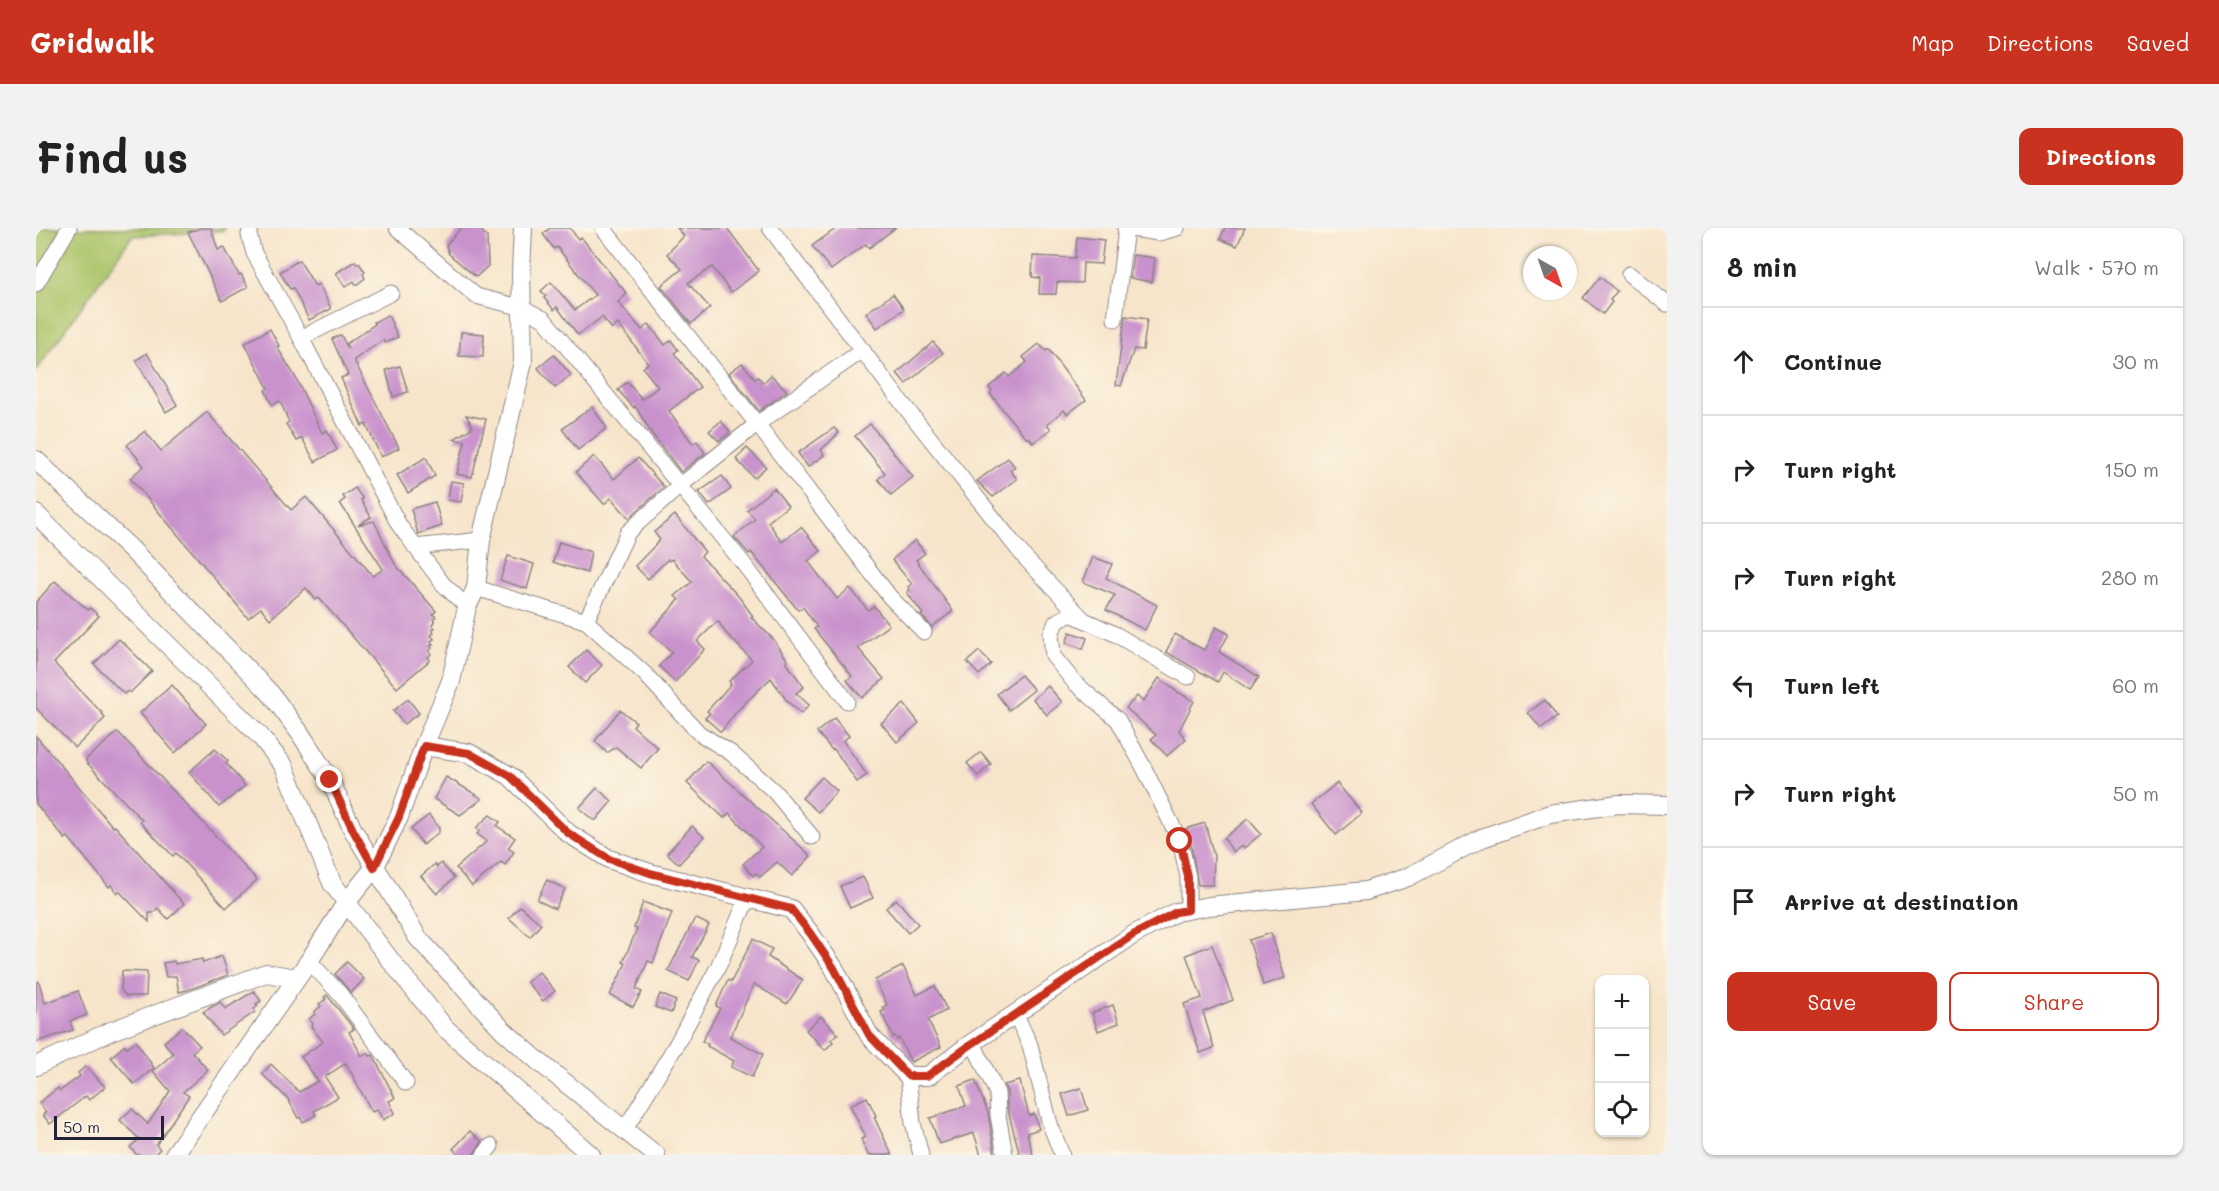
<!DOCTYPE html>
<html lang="en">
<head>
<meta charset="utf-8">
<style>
	body { margin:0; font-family:Mali,sans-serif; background:#f2f2f2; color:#222 }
	.controls { position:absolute; right:18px; bottom:18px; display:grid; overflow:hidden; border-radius:12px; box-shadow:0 2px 4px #0004 }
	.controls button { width:54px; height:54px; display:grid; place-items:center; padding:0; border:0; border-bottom:2px solid #e0e0e0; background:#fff; color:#222; font:30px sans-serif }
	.compass { position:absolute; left:1487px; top:18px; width:54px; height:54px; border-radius:50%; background:#fff; box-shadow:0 2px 4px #0004; rotate:140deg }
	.scale { position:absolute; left:18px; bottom:15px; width:110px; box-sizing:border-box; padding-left:6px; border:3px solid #22223b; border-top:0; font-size:16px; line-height:21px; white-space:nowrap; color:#22223b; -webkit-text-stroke:4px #fcf5e5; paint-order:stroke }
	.stop { position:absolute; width:18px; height:18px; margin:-14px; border:4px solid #c8321e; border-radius:50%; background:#fff }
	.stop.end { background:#c8321e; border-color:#fff; box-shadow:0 2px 6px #0008 }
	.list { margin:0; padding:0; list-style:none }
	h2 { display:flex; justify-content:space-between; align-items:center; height:78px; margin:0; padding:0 24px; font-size:26px }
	h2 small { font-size:20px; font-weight:400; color:#767676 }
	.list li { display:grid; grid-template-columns:39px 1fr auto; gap:18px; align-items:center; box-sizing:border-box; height:108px; padding:0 24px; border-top:2px solid #e0e0e0 }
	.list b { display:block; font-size:22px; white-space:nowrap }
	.list em { font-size:20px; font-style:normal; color:#767676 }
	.actions { display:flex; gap:12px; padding:18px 24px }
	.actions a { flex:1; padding:14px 0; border:2px solid #c8321e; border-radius:12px; text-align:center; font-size:21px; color:#c8321e }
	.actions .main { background:#c8321e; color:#fff }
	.icon { flex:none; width:33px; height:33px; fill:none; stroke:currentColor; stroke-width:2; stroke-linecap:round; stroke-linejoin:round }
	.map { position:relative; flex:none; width:1631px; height:927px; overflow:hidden; border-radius:12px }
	header { display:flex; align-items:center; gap:36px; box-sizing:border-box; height:84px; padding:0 30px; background:#c8321e; color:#fff }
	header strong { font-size:28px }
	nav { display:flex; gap:33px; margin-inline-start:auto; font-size:21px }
	.intro { display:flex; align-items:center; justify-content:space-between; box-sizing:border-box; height:144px; padding:0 36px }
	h1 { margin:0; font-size:42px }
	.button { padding:15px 27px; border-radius:12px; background:#c8321e; color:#fff; font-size:21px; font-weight:700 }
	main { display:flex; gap:36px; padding:0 36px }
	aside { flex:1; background:#fff; border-radius:12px; box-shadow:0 2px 4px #0004 }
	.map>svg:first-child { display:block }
	.green { fill:#abc469; stroke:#667352; stroke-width:1.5 }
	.building { fill:#c992cd }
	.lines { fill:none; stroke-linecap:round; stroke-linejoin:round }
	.minor-casing { stroke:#8c8483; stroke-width:17 }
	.tertiary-casing { stroke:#8c8483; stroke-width:20 }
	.minor { stroke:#fff; stroke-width:15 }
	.tertiary { stroke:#fff; stroke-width:18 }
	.route { stroke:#c8321e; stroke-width:8 }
</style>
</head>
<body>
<header>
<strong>Gridwalk</strong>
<nav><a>Map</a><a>Directions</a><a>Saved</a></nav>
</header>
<div class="intro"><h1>Find us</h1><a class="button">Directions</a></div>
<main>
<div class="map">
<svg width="1631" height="927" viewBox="0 0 1631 927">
	<rect width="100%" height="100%" fill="#fcf5e5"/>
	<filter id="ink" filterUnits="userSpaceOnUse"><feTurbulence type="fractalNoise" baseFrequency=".0167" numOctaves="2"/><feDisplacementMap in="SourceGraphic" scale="12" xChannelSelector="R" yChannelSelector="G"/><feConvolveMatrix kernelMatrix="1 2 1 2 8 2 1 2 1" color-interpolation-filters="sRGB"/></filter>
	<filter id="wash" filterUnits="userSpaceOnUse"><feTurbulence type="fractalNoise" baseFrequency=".008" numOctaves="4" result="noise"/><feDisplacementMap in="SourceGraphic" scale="24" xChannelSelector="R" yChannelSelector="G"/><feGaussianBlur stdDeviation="1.35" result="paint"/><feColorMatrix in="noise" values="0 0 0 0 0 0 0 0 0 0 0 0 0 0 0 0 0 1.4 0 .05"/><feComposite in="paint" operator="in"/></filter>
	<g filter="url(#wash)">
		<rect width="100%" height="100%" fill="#f7e5cb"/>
		<!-- green -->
		<polygon class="green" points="0,0 189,0 187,3 96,8 0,143"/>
		<g id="blocks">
			<!-- building -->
			<g class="building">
				<polygon points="165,0 175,0 182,22 188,19 203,47 205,46 212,59 186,73 152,4"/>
				<polygon points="425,0 443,0 451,9 452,38 440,49 413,26 410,17"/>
				<polygon points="514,0 534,0 542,11 545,9 591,66 582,74 606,102 613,96 629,117 635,112 642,122 638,125 664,159 633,183 657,216 661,213 669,225 645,244 616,206 599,178 598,180 582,162 591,154 606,171 622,159 607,140 612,135 582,96 576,101 566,89 542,107 521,79 518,82 508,70 510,68 505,63 515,54 539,82 559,67 521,19 518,21 507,6"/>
				<polygon points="641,0 691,0 723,43 695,64 676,39 652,55 674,80 655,96 625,58 646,41 631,26 648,8"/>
				<polygon points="801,0 859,0 833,20 830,16 795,42 776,18"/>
				<polygon points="1189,0 1209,0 1201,18 1184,11"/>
				<polygon points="1041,9 1068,12 1065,36 1047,35 1046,55 1021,54 1020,66 1003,66 1004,50 996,49 997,28 1039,30"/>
				<polygon points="1097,27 1119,30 1116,54 1094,50"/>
				<polygon points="263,32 279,58 283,56 295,81 273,92 257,60 254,61 244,44"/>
				<polygon points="319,33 321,36 323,35 329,44 327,46 329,50 320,57 318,53 309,59 300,45"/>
				<polygon points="1564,49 1581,63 1574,72 1576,74 1567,86 1547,70"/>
				<polygon points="857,66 868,81 841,100 830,85"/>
				<polygon points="352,87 362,109 349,115 347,112 318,132 363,220 345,229 330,196 326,198 305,150 312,147 296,111 305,107 312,121 310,116 339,96 338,94"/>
				<polygon points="1089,88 1111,91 1107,122 1098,121 1085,158 1080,157"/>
				<polygon points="234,101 243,118 241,119 260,150 286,205 291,202 301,222 279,234 266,210 260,213 250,196 253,194 244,173 236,177 229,162 232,160 209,115"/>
				<polygon points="425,104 448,106 447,129 423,128"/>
				<polygon points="897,114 907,125 870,156 861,145"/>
				<polygon points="1003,116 1010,123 1012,121 1050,172 1031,186 1028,182 1011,196 1015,201 997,215 993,209 991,211 971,187 954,165 956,163 953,159 970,145 973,149 991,134 987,129"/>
				<polygon points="111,125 141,177 130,184 100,132"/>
				<polygon points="518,127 535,147 519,160 502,140"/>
				<polygon points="706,135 719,151 722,149 727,155 735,147 751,163 723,183 693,145"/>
				<polygon points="364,138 372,164 357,169 350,142"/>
				<polygon points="556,179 571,200 542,222 526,201"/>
				<polygon points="171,184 255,282 270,269 337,348 347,341 304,275 309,271 307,268 319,260 327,271 325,272 335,289 322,297 338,293 359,336 400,383 397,386 400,389 397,391 399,394 396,397 399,400 396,402 398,405 395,407 398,411 395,413 397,416 394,418 396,420 393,423 395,426 392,429 394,432 361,460 283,370 280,372 270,360 234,391 225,380 212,390 94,250 108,238 91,217 109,203 125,223"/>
				<polygon points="430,187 450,191 436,249 421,246 429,213 418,211 437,199"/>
				<polygon points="685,193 694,204 683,213 673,203"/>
				<polygon points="834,196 877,249 855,267 842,251 849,245 819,208"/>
				<polygon points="798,200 803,205 785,222 788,227 772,239 762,225"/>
				<polygon points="711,220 730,239 718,250 700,231"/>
				<polygon points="558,228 578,251 602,230 628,259 593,290 575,270 568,276 540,244"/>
				<polygon points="390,229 399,248 372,265 361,247"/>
				<polygon points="972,230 979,239 974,242 981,251 957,269 941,253"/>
				<polygon points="686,248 695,261 673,277 663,264"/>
				<polygon points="415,253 428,255 425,274 412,272"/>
				<polygon points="738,260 752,278 732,294 746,314 765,299 785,323 772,333 801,371 814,360 832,382 838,378 853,397 822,420 848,451 826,470 811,452 816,448 778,401 781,399 767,379 762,382 715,324 713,326 698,309 719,291 711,282"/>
				<polygon points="399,274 406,298 382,306 375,281"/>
				<polygon points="639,287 669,324 665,328 703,369 717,388 715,389 738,412 752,433 750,434 768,459 760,465 773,477 765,486 751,473 735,450 701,483 685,504 669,490 674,485 671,483 695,456 693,453 716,432 689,404 682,393 661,413 669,421 639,454 623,438 636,424 614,404 643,372 639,368 656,354 636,331 633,333 632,331 612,351 599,338 624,312 618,304"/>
				<polygon points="879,312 889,325 880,332 917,383 896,399 885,387 887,386 871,365 874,362 872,359 876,356 856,332"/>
				<polygon points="523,314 555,324 551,345 517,334"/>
				<polygon points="472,328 498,336 491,361 464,352"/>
				<polygon points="1057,329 1076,336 1070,350 1121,377 1109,402 1070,382 1079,367 1047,354"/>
				<polygon points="19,353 52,382 54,380 63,388 18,435 67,486 66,487 69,490 39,520 0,480 0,374"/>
				<polygon points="1180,399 1193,406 1183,424 1223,449 1214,462 1187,444 1182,454 1130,424 1139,406 1168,422"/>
				<polygon points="1034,404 1051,410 1047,421 1030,415"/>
				<polygon points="83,411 116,443 94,465 92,463 88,466 58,436"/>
				<polygon points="550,422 566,437 549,455 533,439"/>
				<polygon points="943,423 955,436 943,447 931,434"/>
				<polygon points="985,447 998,462 973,482 961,466"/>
				<polygon points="1123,450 1140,463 1158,473 1143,503 1150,511 1131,528 1115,511 1120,507 1090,480 1101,468 1107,474"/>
				<polygon points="136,457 170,496 139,525 104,485"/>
				<polygon points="1012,458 1026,474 1011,487 997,471"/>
				<polygon points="372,471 383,485 368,496 357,483"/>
				<polygon points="1509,472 1521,489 1505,501 1492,485"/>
				<polygon points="868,476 883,495 861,514 845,495"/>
				<polygon points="584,482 600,494 597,498 622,520 605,540 580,519 571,525 559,513"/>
				<polygon points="798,490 813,508 807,513 831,547 821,554 798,521 796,522 781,504"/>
				<polygon points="82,504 221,652 190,680 140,625 137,628 104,594 106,592 50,534 50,531"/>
				<polygon points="0,508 77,599 79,598 148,676 132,691 122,680 117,685 113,685 113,694 83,663 81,665 75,657 73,659 32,609 29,611 0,576"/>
				<polygon points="179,521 192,533 190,535 209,558 183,579 153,544"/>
				<polygon points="945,524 955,536 942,548 931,535"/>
				<polygon points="670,533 775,628 756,648 741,634 724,649 720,645 717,648 707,636 726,619 693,585 688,590 651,555"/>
				<polygon points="410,549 439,566 446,571 424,587 398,571"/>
				<polygon points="786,549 801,563 782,584 766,570"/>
				<polygon points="1301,555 1326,585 1300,607 1275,576"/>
				<polygon points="561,560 576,573 560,592 557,592 543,580"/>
				<polygon points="393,587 403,600 403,604 387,617 375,601"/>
				<polygon points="454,587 464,594 461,598 479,610 472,620 478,624 469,637 465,634 436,658 420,640 451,613 441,606 444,603 440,600"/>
				<polygon points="1212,591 1225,606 1208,620 1206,618 1197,624 1188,610"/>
				<polygon points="1169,595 1178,628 1177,657 1162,657 1154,611 1149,601"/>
				<polygon points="656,598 668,609 643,636 631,625"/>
				<polygon points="405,635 418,650 401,666 385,648 399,636 401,639"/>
				<polygon points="827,649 837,670 814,680 804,658"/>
				<polygon points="511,652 529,661 519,681 501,672"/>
				<polygon points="860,671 882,696 872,705 850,680"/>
				<polygon points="607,674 636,685 617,735 612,733 600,761 606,764 597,779 574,767 590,735 587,734 601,701 598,700"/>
				<polygon points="484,678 505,696 494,709 473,690"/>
				<polygon points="659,690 673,697 656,729 663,732 653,753 632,743"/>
				<polygon points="1235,705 1249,750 1227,757 1213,712"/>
				<polygon points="717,711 736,721 732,729 767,752 751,776 718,756 694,809 727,826 716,849 695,839 698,833 671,818 672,816 666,813 684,780 680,778 692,752 695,754"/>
				<polygon points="1176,717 1197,772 1167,784 1178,820 1164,825 1148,776 1166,770 1150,727"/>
				<polygon points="186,728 192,747 152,762 143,764 140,748 130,749 127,735 138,733 139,736 166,731 167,735"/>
				<polygon points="311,734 328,751 315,765 299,746"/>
				<polygon points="867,738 881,767 899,758 911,782 892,792 905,819 875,834 863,810 861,812 859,808 857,809 845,784 849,782 847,779 851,777 839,752"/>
				<polygon points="86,743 111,744 110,768 90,768 85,762"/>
				<polygon points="503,744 519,763 507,773 491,754"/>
				<polygon points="3,754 9,775 42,763 51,787 34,793 37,802 0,814 0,755"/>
				<polygon points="218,763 225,773 220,776 222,778 218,781 219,784 185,807 167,784 184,774 189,781"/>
				<polygon points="624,766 640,773 635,785 619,779"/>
				<polygon points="291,767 318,801 313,804 326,828 332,825 334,828 337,827 359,870 353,873 359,885 347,892 341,881 336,884 310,835 289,849 302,869 278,883 280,887 267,894 264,889 262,890 252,871 226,846 235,836 263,864 282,853 265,829 287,814 275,798 277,796 273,791 279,786 278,784 285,778 283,776 290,771 288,769"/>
				<polygon points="1077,777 1083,795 1062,803 1056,785"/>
				<polygon points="785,788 802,806 795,812 797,814 789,822 770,802"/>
				<polygon points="146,799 164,818 156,824 172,842 147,864 153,868 120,917 124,921 118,927 101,927 94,919 103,911 84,892 96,881 112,896 134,863 117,843 137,826 128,814"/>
				<polygon points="100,813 118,840 98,856 75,829 89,817 91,819"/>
				<polygon points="50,838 69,859 53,872 50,868 14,896 7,887 10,884 3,875 22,860 24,863 44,848 42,845"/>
				<polygon points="939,852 952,885 959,927 945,927 938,905 903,916 894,890 930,878 923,858"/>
				<polygon points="984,853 993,888 998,886 1003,901 991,905 997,927 984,927 971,879 971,864 968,857"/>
				<polygon points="1045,860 1052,882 1033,888 1026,866"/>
				<polygon points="831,869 840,888 838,889 856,927 832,927 825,911 830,909 814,877"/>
				<polygon points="434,903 446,914 437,927 423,927 417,921"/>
			</g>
		</g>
	</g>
	<g filter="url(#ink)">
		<use href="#blocks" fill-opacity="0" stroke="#8c8483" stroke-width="1.5"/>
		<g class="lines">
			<!-- minor casing -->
			<g class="minor-casing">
				<g id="minor">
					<polyline points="215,0 213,7 218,25 265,110 363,297 407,356 431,379"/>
					<polyline points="361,0 440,68 487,80 508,91 707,335 811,473"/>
					<polyline points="567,0 721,196 854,369 888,404"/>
					<polyline points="734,0 866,175 989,330 1047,391"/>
					<polyline points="1089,0 1123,5 1141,0"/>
					<polyline points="1593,46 1631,76"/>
					<polyline points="0,56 33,0"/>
					<polyline points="1079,91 1090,0"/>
					<polyline points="265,110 355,65"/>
					<polyline points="379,319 445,312"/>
					<polyline points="440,360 550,393 609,446 663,505 695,525 738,563 776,609"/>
					<polyline points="550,393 592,304 645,257 721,196 827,122"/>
					<polyline points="1152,449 1079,406 1035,386 1020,394 1015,406 1017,428 1039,455 1082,492 1109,542 1144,613 1152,649 1152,682"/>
					<polyline points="273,733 304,766 370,855"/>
					<polyline points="980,787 994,817 1014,896 1026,927"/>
					<polyline points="937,815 961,865 962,887 969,927"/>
					<polyline points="872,848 877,895 885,927"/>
					<polyline points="589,901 639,819 682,739 712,669"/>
					<polyline points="448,927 455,918"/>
				</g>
			</g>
			<!-- tertiary casing -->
			<g class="tertiary-casing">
				<g id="tertiary">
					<polyline points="0,232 95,321 235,466 264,505 294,552 317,602 382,710 467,802 502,833 620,927"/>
					<polyline points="0,286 224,508 248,538 296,655 355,733 409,800 555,927"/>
					<polyline points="388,518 433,525 474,548 532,605 573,631 614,645 755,681 774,705 798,740 833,807 872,848 892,848 933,817 1097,707 1140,684 1173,678 1330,663 1372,649 1446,610 1514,586 1583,576 1631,577"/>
					<polyline points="0,838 75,803 230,745 260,750"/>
					<polyline points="138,927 273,733 310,675 338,640 363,589 388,518 415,453 431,379 440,360 445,312 487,134 485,44 487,0"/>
				</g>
			</g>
			<!-- minor -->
			<use href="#minor" class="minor"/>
			<!-- tertiary -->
			<use href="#tertiary" class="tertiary"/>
		</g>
	</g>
	<g class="lines" filter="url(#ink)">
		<!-- route -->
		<polyline class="route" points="294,552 317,602 338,640 363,589 388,518 433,525 474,548 532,605 573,631 614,645 755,681 774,705 798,740 833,807 872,848 891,848 933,818 1097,707 1140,684 1152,682 1152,649 1144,613"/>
	</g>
</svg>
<div class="controls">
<button>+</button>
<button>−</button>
<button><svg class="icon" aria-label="locate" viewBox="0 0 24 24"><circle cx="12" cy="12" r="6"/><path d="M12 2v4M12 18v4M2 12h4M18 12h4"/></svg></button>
</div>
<svg class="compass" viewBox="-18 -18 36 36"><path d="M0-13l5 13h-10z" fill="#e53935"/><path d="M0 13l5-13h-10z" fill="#767676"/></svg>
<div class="scale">50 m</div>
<div class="stop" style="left:1144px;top:613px"></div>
<div class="stop end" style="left:294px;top:552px"></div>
</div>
<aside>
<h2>8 min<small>Walk · 570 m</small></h2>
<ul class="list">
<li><svg class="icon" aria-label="ahead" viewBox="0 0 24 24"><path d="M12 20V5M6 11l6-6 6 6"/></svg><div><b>Continue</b></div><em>30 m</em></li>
<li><svg class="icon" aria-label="right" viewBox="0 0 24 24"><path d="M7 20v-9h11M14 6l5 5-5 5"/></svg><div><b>Turn right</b></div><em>150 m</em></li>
<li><svg class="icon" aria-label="right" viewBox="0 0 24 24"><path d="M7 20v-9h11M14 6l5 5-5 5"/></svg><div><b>Turn right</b></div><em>280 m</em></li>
<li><svg class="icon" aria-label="left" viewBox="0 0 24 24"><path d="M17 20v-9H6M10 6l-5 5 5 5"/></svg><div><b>Turn left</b></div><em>60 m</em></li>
<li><svg class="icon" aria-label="right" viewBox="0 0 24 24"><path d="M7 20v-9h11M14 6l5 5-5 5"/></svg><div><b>Turn right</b></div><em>50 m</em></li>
<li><svg class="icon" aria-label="arrive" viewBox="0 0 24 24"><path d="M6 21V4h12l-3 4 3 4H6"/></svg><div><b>Arrive at destination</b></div></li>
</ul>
<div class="actions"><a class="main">Save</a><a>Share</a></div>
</aside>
</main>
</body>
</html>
